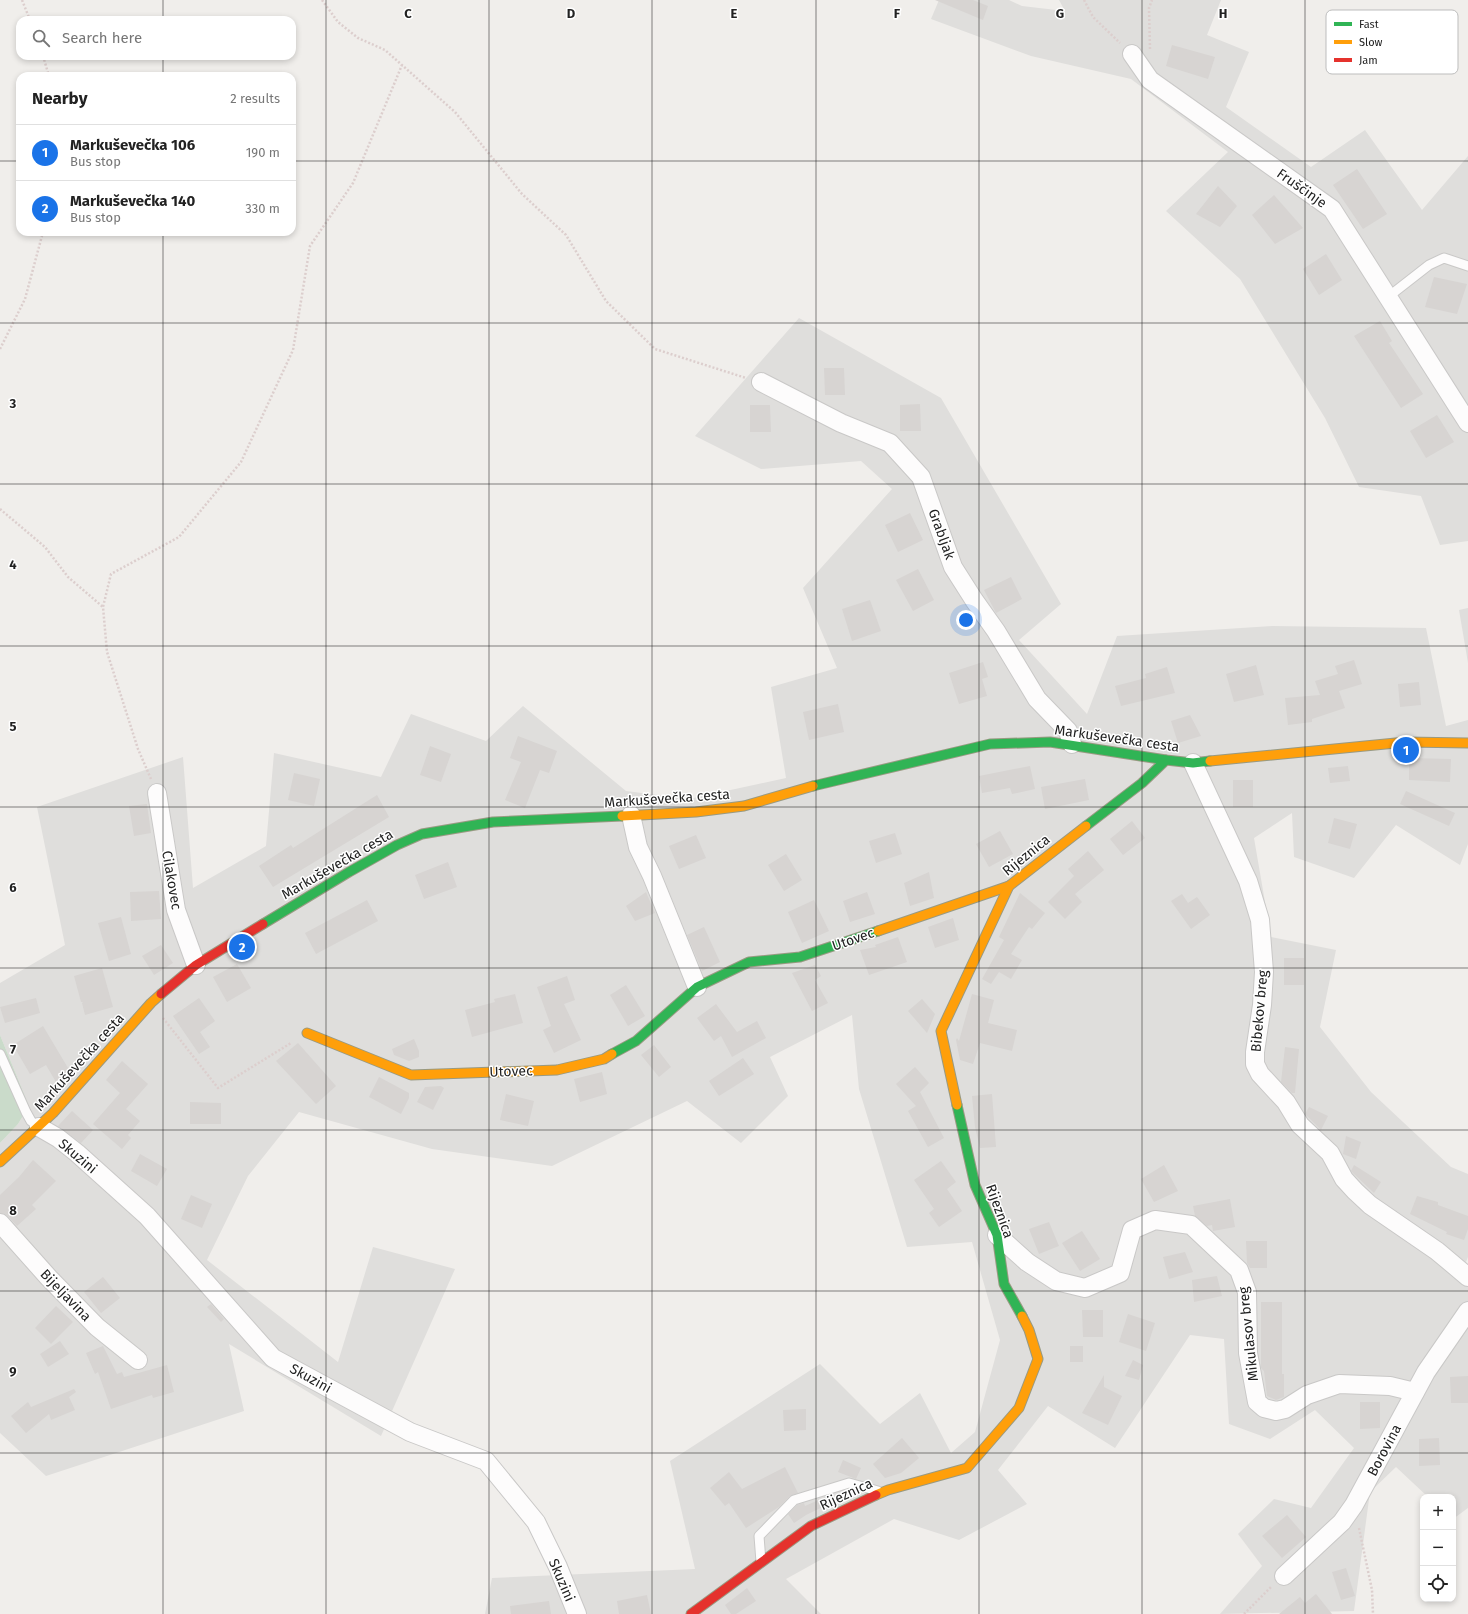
<!DOCTYPE html>
<html lang="en">
<head>
<meta charset="utf-8">
<style>
	body { margin:0; font-family:"Fira Sans",sans-serif; background:#f2f2f2; color:#222 }
	.controls { position:absolute; right:12px; bottom:12px; display:grid; overflow:hidden; border-radius:8px; box-shadow:0 2px 6px #0003 }
	.controls button { width:36px; height:36px; display:grid; place-items:center; padding:0; border:0; border-bottom:1px solid #e0e0e0; background:#fff; color:#222; font:20px sans-serif }
	.you { position:absolute; left:966px; top:620px; width:14px; height:14px; margin:-10px; border:3px solid #fff; border-radius:50%; background:#1a73e8; box-shadow:0 0 0 6px #1a73e833 }
	.badge { display:grid; place-items:center; width:26px; height:26px; border-radius:50%; background:#1a73e8; color:#fff; font-size:13px; font-weight:700 }
	.pin { position:absolute; translate:-50% -50%; border:2px solid #fff; box-shadow:0 1px 4px #0006 }
	.list { margin:0; padding:0; list-style:none }
	h2 { display:flex; justify-content:space-between; align-items:center; height:52px; margin:0; padding:0 16px; font-size:17px }
	h2 small { font-size:13px; font-weight:400; color:#767676 }
	.list li { display:grid; grid-template-columns:26px 1fr auto; gap:12px; align-items:center; box-sizing:border-box; height:56px; padding:0 16px; border-top:1px solid #e0e0e0 }
	.list b { display:block; font-size:15px; white-space:nowrap }
	.list p { margin:0; font-size:13px; white-space:nowrap; color:#767676 }
	.list em { font-size:13px; font-style:normal; color:#767676 }
	.icon { flex:none; width:22px; height:22px; fill:none; stroke:currentColor; stroke-width:2; stroke-linecap:round; stroke-linejoin:round }
	.map { position:relative; flex:none; width:1468px; height:1614px; overflow:hidden }
	.search { position:absolute; background:#fff; box-shadow:0 2px 6px #0003; left:16px; top:16px; width:280px; height:44px; display:flex; align-items:center; gap:10px; box-sizing:border-box; padding:0 14px; border-radius:12px; color:#767676; font-size:15px }
	.panel { position:absolute; background:#fff; box-shadow:0 2px 6px #0003; left:16px; top:72px; width:280px; height:164px; border-radius:12px }
	.map>svg:first-child { display:block }
	.residential { fill:#dfdedc }
	.cemetery { fill:#cadbca }
	.building { fill:#d7d4d2 }
	.lines { fill:none; stroke-linecap:round; stroke-linejoin:round }
	.lane-casing { stroke:#c9c8c7; stroke-width:11 }
	.street-casing { stroke:#c9c8c7; stroke-width:20 }
	.fast-casing { stroke:#999a82; stroke-width:11 }
	.slow-casing { stroke:#999a82; stroke-width:11 }
	.jam-casing { stroke:#999a82; stroke-width:11 }
	.path { stroke:#dccecd; stroke-width:2.5; stroke-dasharray:2 2; stroke-linecap:butt }
	.lane { stroke:#fdfcfc; stroke-width:9 }
	.street { stroke:#fdfcfc; stroke-width:18 }
	.fast { stroke:#30b455; stroke-width:9 }
	.slow { stroke:#ff9f0a; stroke-width:9 }
	.jam { stroke:#e5322d; stroke-width:9 }
	.grid { fill:none; stroke:#222; stroke-width:1; stroke-opacity:0.55 }
	.labels { text-anchor:middle; stroke-width:3; stroke-linejoin:round; paint-order:stroke }
	.street-label { font-size:14px; fill:#222; stroke:#fff }
	.key { fill:#fff; stroke:#bdbdbd; stroke-width:1 }
	.key-label { font-size:11px; fill:#222 }
	.grid-label { font-size:13px; text-anchor:middle; font-weight:bold; fill:#222; stroke:#fff; stroke-width:3; stroke-linejoin:round; paint-order:stroke }
</style>
</head>
<body>
<div class="map">
<svg width="1468" height="1614" viewBox="0 0 1468 1614">
	<rect width="100%" height="100%" fill="#f0eeeb"/>
	<!-- residential -->
	<g class="residential">
		<polygon points="939,0 1009,0 1022,6 1065,11 1059,0 1221,0 1207,35 1249,52 1226,107 1311,167 1365,130 1422,210 1468,156 1468,541 1440,545 1421,496 1359,487 1325,418 1240,279 1166,211 1228,152 1131,79 1031,56 931,19"/>
		<polygon points="799,318 941,398 1061,604 1019,640 1087,714 1117,636 1272,626 1426,628 1446,726 1468,720 1468,844 1460,865 1396,825 1354,878 1294,857 1292,813 1254,838 1271,937 1336,950 1320,1027 1371,1092 1451,1167 1468,1174 1468,1257 1466,1262 1468,1264 1468,1508 1453,1519 1453,1497 1428,1497 1396,1467 1370,1492 1354,1611 1220,1614 1262,1566 1238,1534 1274,1499 1311,1508 1354,1448 1315,1410 1270,1439 1229,1424 1224,1339 1190,1335 1115,1448 1048,1406 998,1470 1027,1504 959,1540 894,1519 786,1579 821,1614 485,1614 492,1578 695,1569 670,1461 820,1364 880,1424 920,1393 951,1453 975,1432 1000,1340 972,1242 907,1247 859,1089 852,1015 770,1057 788,1096 741,1143 687,1101 552,1166 432,1149 299,1112 248,1176 207,1260 338,1362 373,1247 455,1269 381,1436 229,1344 244,1411 46,1476 0,1433 0,1143 18,1124 29,1106 0,1035 0,983 65,945 37,807 183,757 193,888 266,846 274,753 381,777 411,714 486,741 523,706 626,791 689,799 786,778 771,687 837,668 803,588 892,489 861,461 761,469 695,436"/>
		<polygon points="1468,608 1468,663 1459,610"/>
	</g>
	<!-- cemetery -->
	<polygon class="cemetery" points="0,1035 29,1106 18,1124 0,1143"/>
	<!-- building -->
	<g class="building">
		<polygon points="935,0 973,0 988,6 983,20"/>
		<polygon points="1172,45 1215,57 1208,79 1166,66"/>
		<polygon points="1357,169 1387,214 1363,229 1333,185"/>
		<polygon points="1218,186 1237,206 1220,227 1196,214"/>
		<polygon points="1274,195 1303,228 1275,244 1252,215"/>
		<polygon points="1326,254 1342,280 1319,295 1303,269"/>
		<polygon points="1434,277 1467,284 1457,314 1425,307"/>
		<polygon points="1380,321 1392,341 1389,343 1423,394 1401,408 1354,336"/>
		<polygon points="824,368 844,368 845,395 825,395"/>
		<polygon points="920,404 921,431 900,431 900,405"/>
		<polygon points="750,405 770,405 771,432 750,432"/>
		<polygon points="1437,415 1454,442 1426,458 1410,431"/>
		<polygon points="910,513 923,540 898,552 885,525"/>
		<polygon points="918,569 934,600 913,611 896,580"/>
		<polygon points="1011,577 1022,599 996,613 984,590"/>
		<polygon points="870,600 881,631 852,641 842,609"/>
		<polygon points="1354,660 1362,684 1339,691 1345,708 1312,719 1312,722 1288,725 1285,698 1320,695 1315,681 1338,674 1335,666"/>
		<polygon points="983,662 988,677 982,679 987,696 959,704 949,673"/>
		<polygon points="1256,665 1264,695 1234,702 1226,674"/>
		<polygon points="1167,667 1175,693 1121,706 1115,686 1146,678 1145,674"/>
		<polygon points="1419,682 1421,705 1400,707 1398,684"/>
		<polygon points="838,704 844,732 809,740 803,712"/>
		<polygon points="1190,715 1201,736 1178,743 1171,721"/>
		<polygon points="518,736 557,751 549,773 540,770 525,808 505,800 521,762 510,758"/>
		<polygon points="430,746 451,754 441,782 420,775"/>
		<polygon points="1409,758 1451,759 1450,782 1409,780"/>
		<polygon points="1030,766 1035,789 1012,794 1010,788 982,793 979,776"/>
		<polygon points="1348,766 1350,781 1330,783 1328,768"/>
		<polygon points="294,773 320,779 314,806 288,800"/>
		<polygon points="1085,779 1089,800 1045,809 1041,787"/>
		<rect x="1233" y="780" width="20" height="27"/>
		<polygon points="1406,791 1455,813 1449,826 1400,804"/>
		<polygon points="377,795 389,817 273,887 259,866 291,845 293,848"/>
		<polygon points="147,804 151,833 134,836 129,806"/>
		<polygon points="1334,818 1357,824 1350,849 1328,843"/>
		<polygon points="1132,821 1145,838 1123,855 1110,839"/>
		<polygon points="1000,831 1013,854 989,867 976,844"/>
		<polygon points="895,833 902,854 876,863 869,841"/>
		<polygon points="696,835 706,858 679,869 669,846"/>
		<polygon points="1088,851 1104,870 1075,894 1082,902 1065,919 1048,902 1074,876 1068,869"/>
		<polygon points="786,854 802,880 784,891 768,865"/>
		<polygon points="448,862 457,887 424,899 415,875"/>
		<polygon points="929,872 934,898 910,906 904,883"/>
		<polygon points="159,891 161,919 131,921 130,892"/>
		<polygon points="646,892 655,913 635,921 626,906"/>
		<polygon points="867,892 875,914 850,922 843,901"/>
		<polygon points="1020,893 1045,913 1032,929 1029,927 1011,954 1022,960 1011,979 999,972 991,984 982,979 1004,940 999,937"/>
		<polygon points="1182,894 1188,903 1197,897 1210,915 1191,929 1171,901"/>
		<polygon points="367,900 378,921 316,954 305,933"/>
		<polygon points="814,900 829,931 802,943 788,912"/>
		<polygon points="121,917 131,954 109,961 98,923"/>
		<polygon points="953,918 959,940 935,948 928,927"/>
		<polygon points="704,927 720,962 702,971 687,935"/>
		<polygon points="898,937 907,962 869,975 860,950 876,947 875,945"/>
		<polygon points="161,945 173,963 154,975 142,956"/>
		<rect x="1284" y="958" width="20" height="27"/>
		<polygon points="237,964 251,988 227,1002 213,977"/>
		<polygon points="815,965 821,976 815,980 828,1003 812,1011 792,973"/>
		<polygon points="102,968 113,1007 85,1015 82,1003 83,1002 81,1002 74,976"/>
		<polygon points="567,976 575,1000 564,1004 581,1040 554,1053 543,1030 551,1026 537,987"/>
		<polygon points="626,985 645,1016 628,1026 610,995"/>
		<polygon points="515,994 523,1023 472,1037 465,1010 495,1002 494,999"/>
		<polygon points="972,994 994,1000 988,1023 1017,1030 1012,1051 980,1043 973,1064 960,1060 956,1040 957,1038 959,1041"/>
		<polygon points="36,998 40,1013 5,1023 0,1007"/>
		<polygon points="199,998 215,1021 200,1032 210,1047 199,1054 173,1016"/>
		<polygon points="922,999 935,1014 927,1033 908,1011"/>
		<polygon points="716,1004 737,1032 757,1021 766,1038 732,1057 721,1036 714,1041 697,1018"/>
		<polygon points="43,1026 71,1073 56,1082 46,1065 30,1074 13,1045"/>
		<polygon points="414,1039 419,1051 419,1057 409,1061 394,1055 392,1049"/>
		<polygon points="298,1043 336,1086 316,1104 276,1061"/>
		<polygon points="654,1045 671,1067 659,1077 641,1055"/>
		<polygon points="1285,1047 1299,1049 1295,1093 1292,1093 1281,1082"/>
		<polygon points="743,1058 754,1074 719,1096 709,1081"/>
		<polygon points="122,1061 148,1084 126,1109 140,1121 128,1135 131,1138 122,1149 93,1124 120,1093 106,1080"/>
		<polygon points="915,1067 929,1083 920,1092 944,1138 928,1147 908,1111 916,1106 896,1084"/>
		<polygon points="602,1072 607,1094 580,1102 574,1079"/>
		<polygon points="379,1077 409,1093 409,1098 401,1114 369,1097"/>
		<polygon points="441,1086 444,1088 433,1110 417,1102 425,1087"/>
		<polygon points="506,1094 534,1101 528,1126 500,1120"/>
		<polygon points="992,1094 996,1147 980,1148 975,1127 972,1096"/>
		<polygon points="190,1102 221,1103 221,1124 190,1124"/>
		<polygon points="1309,1107 1328,1116 1321,1130 1305,1114"/>
		<polygon points="72,1111 93,1130 81,1143 58,1126"/>
		<polygon points="1346,1136 1361,1142 1356,1159 1343,1154"/>
		<polygon points="140,1154 167,1169 157,1186 131,1171"/>
		<polygon points="33,1160 56,1181 32,1205 36,1209 17,1226 8,1216 0,1213 0,1195 19,1177"/>
		<polygon points="941,1161 956,1182 947,1189 962,1211 939,1227 929,1213 934,1209 914,1180"/>
		<polygon points="1164,1165 1178,1191 1154,1202 1141,1179"/>
		<polygon points="1354,1165 1381,1182 1374,1193 1353,1173 1351,1171"/>
		<polygon points="191,1195 212,1204 202,1228 181,1219"/>
		<polygon points="1417,1196 1438,1202 1438,1205 1468,1216 1468,1229 1464,1240 1446,1234 1447,1232 1410,1214"/>
		<polygon points="1230,1199 1235,1227 1213,1231 1212,1225 1207,1226 1195,1216 1193,1206"/>
		<polygon points="1049,1222 1059,1246 1039,1254 1029,1229"/>
		<polygon points="1082,1231 1100,1259 1080,1271 1062,1243"/>
		<polygon points="1246,1241 1267,1241 1267,1268 1250,1268 1247,1263"/>
		<polygon points="1185,1252 1193,1272 1169,1279 1163,1257"/>
		<polygon points="1217,1276 1222,1296 1194,1302 1192,1280"/>
		<polygon points="103,1277 120,1298 101,1313 84,1292"/>
		<polygon points="1261,1302 1282,1302 1282,1374 1284,1374 1284,1397 1276,1400 1267,1396 1264,1371 1261,1368"/>
		<polygon points="211,1304 224,1319 221,1322 207,1307"/>
		<polygon points="56,1306 73,1322 51,1344 35,1328"/>
		<polygon points="1082,1310 1103,1310 1103,1337 1083,1337"/>
		<polygon points="1128,1314 1155,1323 1146,1351 1119,1342"/>
		<polygon points="60,1341 69,1354 48,1367 40,1354"/>
		<polygon points="103,1346 117,1374 122,1372 124,1377 167,1365 174,1392 153,1398 152,1395 111,1409 98,1372 95,1374 86,1353"/>
		<rect x="1070" y="1346" width="13" height="16"/>
		<polygon points="1133,1360 1143,1365 1139,1380 1125,1376"/>
		<polygon points="1104,1375 1104,1387 1122,1396 1108,1425 1082,1413"/>
		<polygon points="1468,1376 1468,1403 1451,1403 1450,1377"/>
		<polygon points="74,1389 76,1392 69,1397 75,1410 51,1420 49,1414 26,1433 11,1416 28,1402 31,1407"/>
		<polygon points="1360,1402 1380,1402 1380,1428 1360,1429"/>
		<polygon points="806,1409 806,1430 784,1431 783,1410"/>
		<polygon points="902,1438 919,1458 901,1473 885,1478 873,1464"/>
		<polygon points="1439,1438 1440,1465 1419,1466 1419,1439"/>
		<polygon points="843,1460 861,1468 856,1479 838,1472"/>
		<polygon points="785,1467 798,1493 790,1496 779,1507 746,1528 729,1503 725,1506 710,1488 729,1472 742,1489"/>
		<polygon points="830,1495 833,1502 806,1515 794,1523 788,1514 797,1505 804,1503 805,1506"/>
		<polygon points="1287,1515 1306,1537 1282,1558 1262,1536"/>
		<polygon points="1346,1568 1355,1596 1341,1600 1332,1572"/>
		<polygon points="747,1588 756,1601 736,1614 731,1614 725,1605"/>
		<polygon points="1316,1594 1332,1614 1279,1614 1300,1597 1305,1603"/>
		<polygon points="647,1595 651,1614 619,1614 617,1601"/>
		<polygon points="549,1601 551,1614 511,1614 510,1606"/>
	</g>
	<g class="lines">
		<!-- lane casing -->
		<g class="lane-casing">
			<g id="lane">
				<polyline points="1388,297 1429,265 1444,258 1468,266"/>
				<polyline points="0,1054 26,1112 31,1121 39,1127"/>
				<polyline points="761,1562 759,1536 794,1500 849,1483 878,1491"/>
			</g>
		</g>
		<!-- street casing -->
		<g class="street-casing">
			<g id="street">
				<polyline points="1132,54 1150,80 1332,209 1468,423"/>
				<polyline points="761,382 841,423 890,443 921,477 953,567 974,600 996,631 1037,699 1068,731 1072,744"/>
				<polyline points="1193,763 1248,881 1260,920 1264,972 1262,1005 1255,1052 1255,1064 1260,1074 1286,1102 1300,1125 1330,1153 1344,1179 1355,1191 1370,1205 1437,1251 1468,1277"/>
				<polyline points="157,793 176,910 196,965"/>
				<polyline points="631,815 638,847 652,876 697,987"/>
				<polyline points="39,1127 58,1138 77,1153 147,1216 273,1358 410,1432 486,1461 536,1522 558,1567 577,1614"/>
				<polyline points="0,1223 49,1278 97,1327 138,1360"/>
				<polyline points="997,1235 1027,1262 1056,1281 1085,1288 1120,1273 1132,1230 1155,1220 1191,1225 1239,1270 1247,1292 1248,1353 1257,1402 1264,1408 1276,1411 1285,1409 1307,1395 1339,1384 1390,1386 1415,1392"/>
				<polyline points="1284,1576 1342,1522 1354,1505 1426,1372 1468,1311"/>
			</g>
		</g>
		<!-- fast casing -->
		<g class="fast-casing">
			<g id="fast">
				<polyline points="813,786 990,744 1050,742 1166,760 1193,763 1210,761"/>
				<polyline points="1086,826 1142,783 1166,760"/>
				<polyline points="263,924 349,872 397,845 422,834 493,822 622,816"/>
				<polyline points="612,1054 636,1041 697,987 749,962 800,957 878,931"/>
				<polyline points="957,1105 975,1185 997,1235 1004,1284 1022,1316"/>
			</g>
		</g>
		<!-- slow casing -->
		<g class="slow-casing">
			<g id="slow">
				<polyline points="1210,761 1406,742 1468,743"/>
				<polyline points="622,816 696,812 744,806 813,786"/>
				<polyline points="878,931 1009,886"/>
				<polyline points="307,1033 411,1075 557,1070 604,1059 612,1054"/>
				<polyline points="957,1105 941,1031 1009,886 1086,826"/>
				<polyline points="0,1162 53,1113 151,1003 161,994"/>
				<polyline points="876,1495 888,1490 967,1468 1019,1408 1038,1359 1029,1330 1022,1316"/>
			</g>
		</g>
		<!-- jam casing -->
		<g class="jam-casing">
			<g id="jam">
				<polyline points="161,994 196,965 263,924"/>
				<polyline points="691,1614 811,1526 876,1495"/>
			</g>
		</g>
		<!-- path -->
		<g class="path">
			<polyline points="22,0 30,20"/>
			<polyline points="322,0 338,22 358,38 385,50 455,112 522,194 566,235 606,301 655,349 746,378"/>
			<polyline points="1084,0 1093,17 1120,43"/>
			<polyline points="1150,49 1149,8 1152,0"/>
			<polyline points="43,56 49,76"/>
			<polyline points="0,349 25,299 43,232"/>
			<polyline points="0,509 45,547 68,577 103,607"/>
			<polyline points="151,779 138,749 107,652 103,607 111,574 179,537 241,462 293,350 310,246 353,183 402,65"/>
			<polyline points="163,1018 218,1088 291,1043"/>
			<polyline points="1359,1528 1372,1590 1373,1614"/>
			<polyline points="1244,1614 1272,1586"/>
		</g>
		<!-- lane -->
		<use href="#lane" class="lane"/>
		<!-- street -->
		<use href="#street" class="street"/>
		<!-- fast -->
		<use href="#fast" class="fast"/>
		<!-- slow -->
		<use href="#slow" class="slow"/>
		<!-- jam -->
		<use href="#jam" class="jam"/>
	</g>
	<!-- grid -->
	<path class="grid" d="M163,0V20M326,0V1614M489,0V1614M652,0V1614M816,0V1614M979,0V1614M1142,0V1614M1305,0V1614M163,56V76M0,161H20M292,161H1468M163,232V1614M0,323H1468M0,484H1468M0,646H1468M0,807H1468M0,968H1468M0,1130H1468M0,1291H1468M0,1453H1468"/>
	<g class="labels">
		<!-- street labels -->
		<g class="street-label">
			<text transform="translate(1302 188) rotate(35)" y="5">Fruščinje</text>
			<text transform="translate(942 534) rotate(70)" y="5">Grabljak</text>
			<text transform="translate(1117 738) rotate(8)" y="5">Markuševečka cesta</text>
			<text transform="translate(667 798) rotate(-4)" y="5">Markuševečka cesta</text>
			<text transform="translate(1026 855) rotate(-39)" y="5">Rijeznica</text>
			<text transform="translate(337 864) rotate(-30)" y="5">Markuševečka cesta</text>
			<text transform="translate(172 880) rotate(80)" y="5">Cilakovec</text>
			<text transform="translate(853 939) rotate(-19)" y="5">Utovec</text>
			<text transform="translate(1259 1011) rotate(-85)" y="5">Bibekov breg</text>
			<text transform="translate(79 1062) rotate(-48)" y="5">Markuševečka cesta</text>
			<text transform="translate(511 1071) rotate(-2)" y="5">Utovec</text>
			<text transform="translate(78 1156) rotate(40)" y="5">Skuzini</text>
			<text transform="translate(1000 1211) rotate(70)" y="5">Rijeznica</text>
			<text transform="translate(66 1295) rotate(46)" y="5">Bijeljavina</text>
			<text transform="translate(1248 1334) rotate(-96)" y="5">Mikulasov breg</text>
			<text transform="translate(311 1378) rotate(29)" y="5">Skuzini</text>
			<text transform="translate(1384 1450) rotate(-62)" y="5">Borovina</text>
			<text transform="translate(846 1494) rotate(-25)" y="5">Rijeznica</text>
			<text transform="translate(562 1580) rotate(67)" y="5">Skuzini</text>
		</g>
	</g>
	<!-- legend -->
	<rect x="1326" y="10" width="132" height="64" rx="6" class="key"/>
	<rect x="1334" y="22" width="18" height="4" fill="#30b455"/>
	<rect x="1334" y="40" width="18" height="4" fill="#ff9f0a"/>
	<rect x="1334" y="58" width="18" height="4" fill="#e5322d"/>
	<g class="key-label">
		<text x="1359" y="28">Fast</text>
		<text x="1359" y="46">Slow</text>
		<text x="1359" y="64">Jam</text>
	</g>
	<g class="grid-label">
		<text x="408" y="18">C</text>
		<text x="571" y="18">D</text>
		<text x="734" y="18">E</text>
		<text x="897" y="18">F</text>
		<text x="1060" y="18">G</text>
		<text x="1223" y="18">H</text>
		<text x="13" y="408">3</text>
		<text x="13" y="569">4</text>
		<text x="13" y="731">5</text>
		<text x="13" y="892">6</text>
		<text x="13" y="1054">7</text>
		<text x="13" y="1215">8</text>
		<text x="13" y="1376">9</text>
	</g>
</svg>
<div class="controls">
<button>+</button>
<button>−</button>
<button><svg class="icon" aria-label="locate" viewBox="0 0 24 24"><circle cx="12" cy="12" r="6"/><path d="M12 2v4M12 18v4M2 12h4M18 12h4"/></svg></button>
</div>
<div class="you"></div>
<div class="pin badge" style="left:1406px;top:750px">1</div>
<div class="pin badge" style="left:242px;top:947px">2</div>
<div class="search"><svg class="icon" aria-label="search" viewBox="0 0 24 24"><circle cx="10" cy="10" r="6"/><path d="M15 15l6 6"/></svg>Search here</div>
<section class="panel">
<h2>Nearby<small>2 results</small></h2>
<ul class="list">
<li><span class="badge">1</span><div><b>Markuševečka 106</b><p>Bus stop</p></div><em>190 m</em></li>
<li><span class="badge">2</span><div><b>Markuševečka 140</b><p>Bus stop</p></div><em>330 m</em></li>
</ul>
</section>
</div>
</body>
</html>
